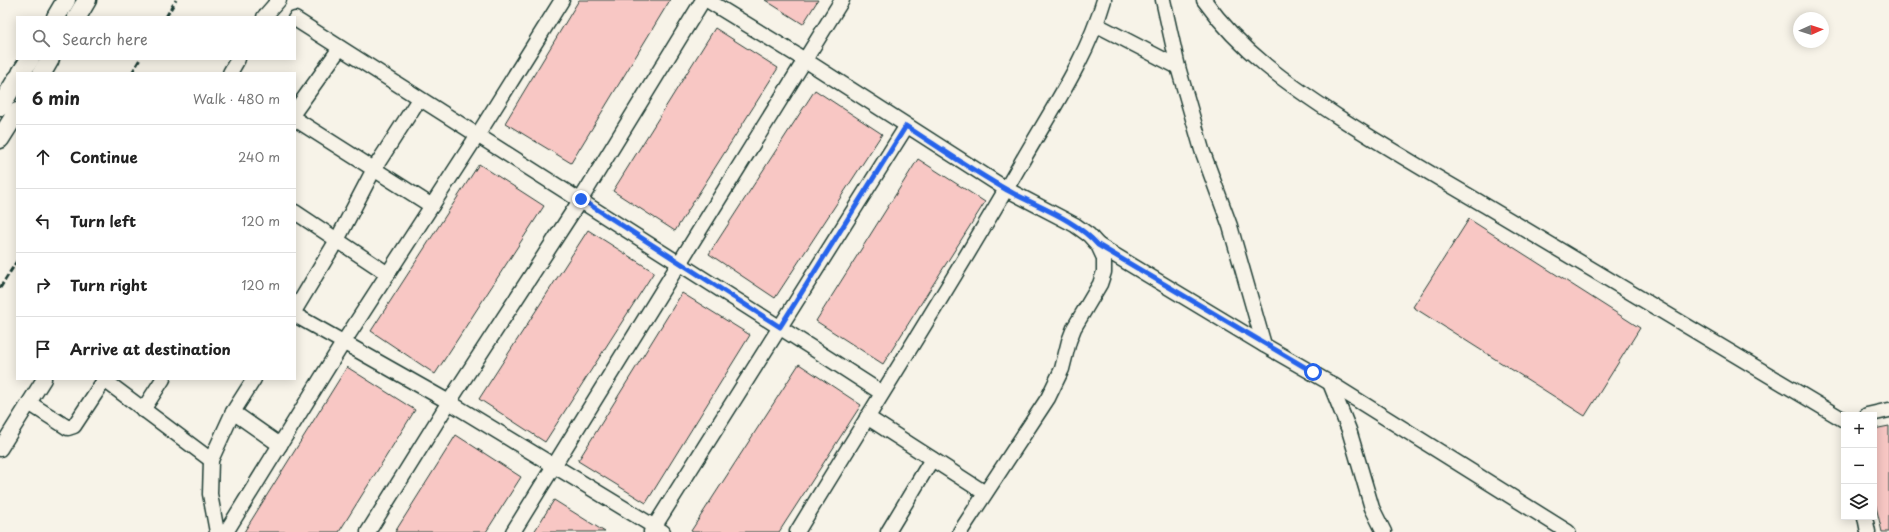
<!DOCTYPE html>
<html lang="en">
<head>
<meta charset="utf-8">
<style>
	body { margin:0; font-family:"Playpen Sans",sans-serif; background:#f2f2f2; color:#222 }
	.controls { position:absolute; right:12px; bottom:12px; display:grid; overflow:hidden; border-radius:0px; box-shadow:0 2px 10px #0003 }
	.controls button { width:36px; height:36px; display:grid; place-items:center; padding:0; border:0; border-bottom:1px solid #e0e0e0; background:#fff; color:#222; font:20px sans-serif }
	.compass { position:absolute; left:1793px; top:12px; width:36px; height:36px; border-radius:50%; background:#fff; box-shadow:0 2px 10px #0003; rotate:87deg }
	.stop { position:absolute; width:12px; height:12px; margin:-9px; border:3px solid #2563eb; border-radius:50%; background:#fff }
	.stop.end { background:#2563eb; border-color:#fff; box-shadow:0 1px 4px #0008 }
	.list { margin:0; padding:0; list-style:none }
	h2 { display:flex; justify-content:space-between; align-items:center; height:52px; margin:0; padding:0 16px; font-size:17px }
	h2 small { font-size:13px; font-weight:400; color:#767676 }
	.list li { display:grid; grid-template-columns:26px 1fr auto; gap:12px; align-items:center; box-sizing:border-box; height:64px; padding:0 16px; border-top:1px solid #e0e0e0 }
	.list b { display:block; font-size:15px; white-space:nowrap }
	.list em { font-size:13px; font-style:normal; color:#767676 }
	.icon { flex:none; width:22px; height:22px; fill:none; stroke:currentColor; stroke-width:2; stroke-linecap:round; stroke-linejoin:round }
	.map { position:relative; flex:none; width:1889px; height:532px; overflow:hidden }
	.search { position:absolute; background:#fff; box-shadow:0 2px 10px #0003; left:16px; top:16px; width:280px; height:44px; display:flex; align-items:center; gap:10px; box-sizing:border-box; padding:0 14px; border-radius:0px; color:#767676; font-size:15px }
	.panel { position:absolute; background:#fff; box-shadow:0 2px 10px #0003; left:16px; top:72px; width:280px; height:308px; border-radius:0px }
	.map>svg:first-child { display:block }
	.building { fill:#f8c7c4; stroke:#1f3d34 }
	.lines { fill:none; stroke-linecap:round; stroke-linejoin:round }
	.minor-casing { stroke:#1f3d34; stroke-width:17 }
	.major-casing { stroke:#1f3d34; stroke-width:21 }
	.minor { stroke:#f7f3e8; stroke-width:14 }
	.major { stroke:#f7f3e8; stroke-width:18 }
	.rail { stroke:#1f3d34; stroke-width:3; stroke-dasharray:6 3; stroke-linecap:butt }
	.route { stroke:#2563eb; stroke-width:5 }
</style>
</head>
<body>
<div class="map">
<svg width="1889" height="532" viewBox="0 0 1889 532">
	<rect width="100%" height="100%" fill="#f7f3e8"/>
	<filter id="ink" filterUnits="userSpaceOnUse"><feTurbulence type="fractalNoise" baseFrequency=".025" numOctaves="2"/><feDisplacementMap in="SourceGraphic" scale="8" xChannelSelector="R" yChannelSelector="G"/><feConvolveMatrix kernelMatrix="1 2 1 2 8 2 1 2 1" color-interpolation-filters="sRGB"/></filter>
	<g filter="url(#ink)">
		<!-- building -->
		<g class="building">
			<polygon points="579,0 670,0 571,163 505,123"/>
			<polygon points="765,0 818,0 803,24"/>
			<polygon points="715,28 778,68 675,231 613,191"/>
			<polygon points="815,90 882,134 775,298 709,254"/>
			<polygon points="918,159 985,202 883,364 816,321"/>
			<polygon points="479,164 544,206 435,374 371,331"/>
			<polygon points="1469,219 1640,328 1585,416 1413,307"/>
			<polygon points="588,230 654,272 545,442 479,399"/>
			<polygon points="682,293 750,335 646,503 578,461"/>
			<polygon points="799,364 861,405 779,532 693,532 691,531"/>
			<polygon points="347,367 415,410 339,532 244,532"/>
			<polygon points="1889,426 1889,532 1882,532 1874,498 1874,429"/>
			<polygon points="456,435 521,477 486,532 395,532"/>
			<polygon points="554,500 605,532 534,532"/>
		</g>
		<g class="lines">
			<!-- minor casing -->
			<g class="minor-casing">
				<g id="minor">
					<polyline points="707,0 805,60 1006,189 1075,225 1089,235 1098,245 1104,258 1104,272 1100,284 1074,328 1069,341 1062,369 1048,398 960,532"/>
					<polyline points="1163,0 1178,67 1202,150 1230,226 1264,345 1330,383 1568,532"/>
					<path d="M1204,0C1241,52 1288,84 1340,118C1388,149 1437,177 1486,206C1605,277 1725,349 1844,420"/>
					<polyline points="264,17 279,0"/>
					<path d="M295,19C490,144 687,267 882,393"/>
					<polyline points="1097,25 1178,67"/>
					<polyline points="230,73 238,59"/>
					<polyline points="295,111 340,48"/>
					<polyline points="295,119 432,206"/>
					<polyline points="295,212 388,274"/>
					<polyline points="1098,245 1264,345"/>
					<polyline points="295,310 337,240 374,169 419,99"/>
					<polyline points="295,315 449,402 663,532"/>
					<polyline points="103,379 211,460"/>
					<polyline points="1330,383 1349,430 1372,508 1384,532"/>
					<polyline points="29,403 68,428 74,426 105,379"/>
					<polyline points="143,410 163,379"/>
					<polyline points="233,412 280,445"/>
					<polyline points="1867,415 1889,410"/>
					<polyline points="867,417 985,493"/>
					<polyline points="0,449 44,379"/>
					<polyline points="1865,517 1868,532"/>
					<polyline points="217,532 210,494 211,460 233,412 254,379"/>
					<polyline points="226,532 343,343 477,136 562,0"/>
					<polyline points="368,532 449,402 581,199 703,0"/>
					<polyline points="513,532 842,0"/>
					<polyline points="651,532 906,127"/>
					<path d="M797,532C871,410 949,289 1020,165C1050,112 1087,59 1104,0"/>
					<polyline points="888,532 932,459"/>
				</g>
			</g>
			<!-- major casing -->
			<g class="major-casing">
				<g id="major">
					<polyline points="56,17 66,0"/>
					<polyline points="77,17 87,0"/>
					<polyline points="21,73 30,59"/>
					<polyline points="42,73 50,59"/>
					<polyline points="0,107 17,79"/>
					<polyline points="0,139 17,112"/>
				</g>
			</g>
			<!-- minor -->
			<use href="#minor" class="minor"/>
			<!-- major -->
			<use href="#major" class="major"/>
			<!-- rail -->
			<g class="rail">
				<polyline points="166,17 176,0"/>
				<polyline points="132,73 140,59"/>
				<polyline points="0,288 17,261"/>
			</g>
		</g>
	</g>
	<g class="lines" filter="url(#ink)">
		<!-- route -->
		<path class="route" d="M581,199L780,327L906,126C940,148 973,171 1007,190C1038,207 1075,219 1098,245L1313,372"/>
	</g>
</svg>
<div class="controls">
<button>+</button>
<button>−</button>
<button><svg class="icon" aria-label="layers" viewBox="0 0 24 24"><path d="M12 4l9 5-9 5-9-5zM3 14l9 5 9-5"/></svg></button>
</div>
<svg class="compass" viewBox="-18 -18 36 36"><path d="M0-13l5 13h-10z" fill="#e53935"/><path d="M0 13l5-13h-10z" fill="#767676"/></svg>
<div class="stop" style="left:1313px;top:372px"></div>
<div class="stop end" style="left:581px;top:199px"></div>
<div class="search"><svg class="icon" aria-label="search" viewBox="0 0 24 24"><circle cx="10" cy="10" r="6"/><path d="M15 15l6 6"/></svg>Search here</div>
<section class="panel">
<h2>6 min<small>Walk · 480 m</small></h2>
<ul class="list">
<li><svg class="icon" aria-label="ahead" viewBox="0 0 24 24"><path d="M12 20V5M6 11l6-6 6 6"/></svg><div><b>Continue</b></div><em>240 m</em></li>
<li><svg class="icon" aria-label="left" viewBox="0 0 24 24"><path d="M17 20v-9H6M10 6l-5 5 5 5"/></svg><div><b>Turn left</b></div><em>120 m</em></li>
<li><svg class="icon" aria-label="right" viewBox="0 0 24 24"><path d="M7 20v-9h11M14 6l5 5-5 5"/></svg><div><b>Turn right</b></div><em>120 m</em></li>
<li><svg class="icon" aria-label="arrive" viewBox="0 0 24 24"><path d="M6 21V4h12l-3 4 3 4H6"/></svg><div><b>Arrive at destination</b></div></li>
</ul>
</section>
</div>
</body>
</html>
